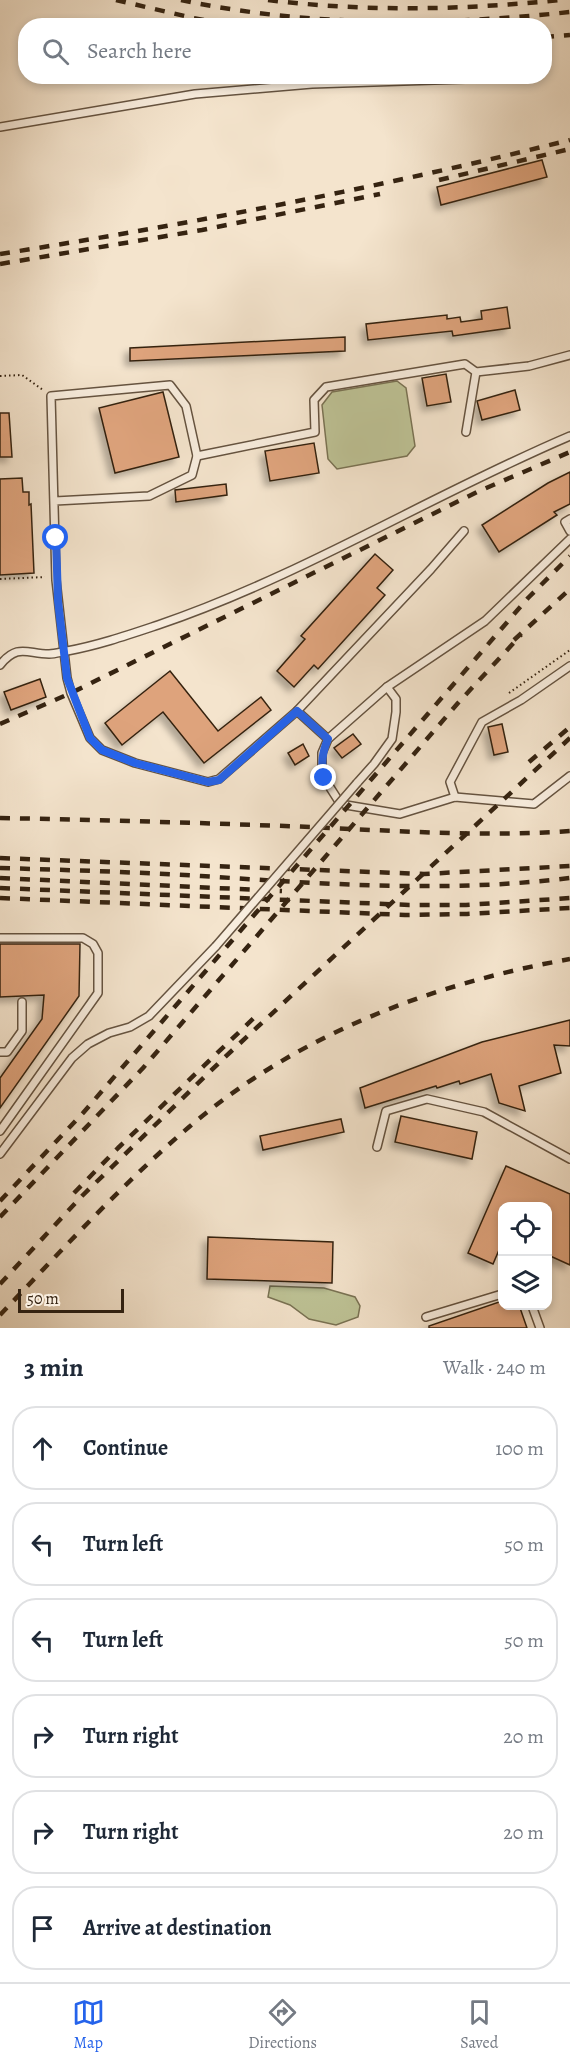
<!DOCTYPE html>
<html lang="en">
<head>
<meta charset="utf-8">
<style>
	body { margin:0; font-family:Alegreya,serif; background:#f2f2f3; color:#1f2937 }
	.controls { position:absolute; right:18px; bottom:18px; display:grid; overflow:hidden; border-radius:12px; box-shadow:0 3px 9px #0003 }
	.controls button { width:54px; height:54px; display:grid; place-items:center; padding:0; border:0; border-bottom:2px solid #e0e1e3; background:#fff; color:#1f2937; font:30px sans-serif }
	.scale { position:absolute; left:18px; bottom:15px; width:106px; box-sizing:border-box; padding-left:6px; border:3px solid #352311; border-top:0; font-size:16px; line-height:21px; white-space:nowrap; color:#352311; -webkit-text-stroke:4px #f8edde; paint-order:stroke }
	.stop { position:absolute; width:18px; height:18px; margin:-14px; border:4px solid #2563eb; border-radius:50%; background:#fff }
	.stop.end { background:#2563eb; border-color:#fff; box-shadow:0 2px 6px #0008 }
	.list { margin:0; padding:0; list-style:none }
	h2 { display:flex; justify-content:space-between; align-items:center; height:78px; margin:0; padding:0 24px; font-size:26px }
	h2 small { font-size:20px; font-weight:400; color:#747a83 }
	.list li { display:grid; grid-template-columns:39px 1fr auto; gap:18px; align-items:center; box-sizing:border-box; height:84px; margin:0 12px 12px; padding:0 12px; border:2px solid #e0e1e3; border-radius:24px }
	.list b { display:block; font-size:22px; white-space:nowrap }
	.list em { font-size:20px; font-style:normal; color:#747a83 }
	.icon { flex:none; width:33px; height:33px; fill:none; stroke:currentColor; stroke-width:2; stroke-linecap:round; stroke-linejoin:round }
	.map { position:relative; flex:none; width:570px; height:1328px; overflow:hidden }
	.search { position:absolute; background:#fff; box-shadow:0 3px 9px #0003; left:18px; right:18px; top:18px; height:66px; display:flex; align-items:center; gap:15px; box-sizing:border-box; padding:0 21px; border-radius:24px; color:#747a83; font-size:22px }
	.sheet { height:654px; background:#fff }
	nav { display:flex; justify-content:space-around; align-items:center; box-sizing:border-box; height:84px; border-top:2px solid #e0e1e3; background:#fff; font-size:16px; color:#747a83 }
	nav a { display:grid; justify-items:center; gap:3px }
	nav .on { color:#2563eb }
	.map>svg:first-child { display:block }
	.green { fill:#bec396; stroke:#7a7354; stroke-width:1.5 }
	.building { fill:#dea37c; stroke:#352311; stroke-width:1.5; filter:url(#shadow) }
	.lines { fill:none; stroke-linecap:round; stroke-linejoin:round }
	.service-casing { stroke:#655340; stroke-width:10 }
	.path { stroke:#352311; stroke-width:2; stroke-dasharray:1.5 3; stroke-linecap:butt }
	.service { stroke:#f8edde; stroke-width:7 }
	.rail { stroke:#352311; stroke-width:4.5; stroke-dasharray:10 10; stroke-linecap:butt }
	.service-bridge-casing { stroke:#655340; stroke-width:10; stroke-linecap:butt }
	.service-bridge { stroke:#f8edde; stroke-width:7 }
	.route { stroke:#2563eb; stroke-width:8 }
</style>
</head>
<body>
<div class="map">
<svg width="570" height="1328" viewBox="0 0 570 1328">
	<defs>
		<filter id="shadow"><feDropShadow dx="-5" dy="5" stdDeviation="3" flood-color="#0004"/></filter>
	</defs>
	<rect width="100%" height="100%" fill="#f4e4cd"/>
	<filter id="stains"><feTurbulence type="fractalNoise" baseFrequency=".00333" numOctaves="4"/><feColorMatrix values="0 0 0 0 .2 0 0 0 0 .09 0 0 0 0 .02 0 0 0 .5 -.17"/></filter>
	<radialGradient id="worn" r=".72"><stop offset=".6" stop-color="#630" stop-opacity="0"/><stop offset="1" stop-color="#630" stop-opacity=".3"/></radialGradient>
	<!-- green -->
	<g class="green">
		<polygon points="397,381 406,388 415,446 407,456 337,469 328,459 322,405 332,392"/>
		<polygon points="270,1286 324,1288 355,1297 360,1306 358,1317 336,1325 309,1319 290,1305 268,1297"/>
	</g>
	<!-- building -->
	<g class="building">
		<polygon points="542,160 547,177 441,205 437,187"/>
		<polygon points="507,307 510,328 453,336 452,331 368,340 366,324 447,315 447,319 460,317 461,322 482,319 481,311"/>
		<polygon points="345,337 345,351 130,361 130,348"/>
		<polygon points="446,374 451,402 427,406 422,378"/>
		<polygon points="515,390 520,410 482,420 477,401"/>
		<polygon points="163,392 179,457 115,473 99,408"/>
		<polygon points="0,413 9,413 12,457 0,457"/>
		<polygon points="314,443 319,473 270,481 265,451"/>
		<polygon points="570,472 570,504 554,512 557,515 499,552 482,525 548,483"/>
		<polygon points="22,478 23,492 29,492 29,505 31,504 34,573 0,575 0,479"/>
		<polygon points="226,484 227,495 176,502 175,490"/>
		<polygon points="375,554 393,570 377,588 385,595 318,669 314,665 294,687 277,671 305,639 301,636"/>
		<polygon points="170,671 218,731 261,697 271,710 204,763 163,712 122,745 105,723"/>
		<polygon points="40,679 46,697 11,710 4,692"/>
		<polygon points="502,724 508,752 494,755 488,727"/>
		<polygon points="353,734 361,744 342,758 334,748"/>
		<polygon points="303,744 309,756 295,765 288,753"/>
		<polygon points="0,944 80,944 79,996 0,1108 0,1078 42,1019 44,995 0,997"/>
		<polygon points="570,1020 570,1046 554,1045 561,1073 519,1086 525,1111 499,1103 491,1074 460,1084 459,1081 437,1088 436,1086 365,1108 360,1088 482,1042"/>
		<polygon points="401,1116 477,1132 472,1159 395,1142"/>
		<polygon points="341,1119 344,1132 263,1150 260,1136"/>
		<polygon points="506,1166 570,1194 570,1265 548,1255 548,1206 502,1206 502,1243 493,1264 468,1253"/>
		<polygon points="208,1237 333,1242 332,1283 207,1279"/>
		<polygon points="502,1301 502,1305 519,1305 527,1328 429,1328 429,1326"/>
	</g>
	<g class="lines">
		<!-- service casing -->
		<g class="service-casing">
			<g id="service">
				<polyline points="0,127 195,94 312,84 496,78"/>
				<polyline points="476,372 529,366 570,355"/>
				<polyline points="197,456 315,432 314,400 326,387 465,364 476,372 466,432"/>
				<polyline points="55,501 149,496 192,475 197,456 186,406 170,385 51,396 56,580 67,678 71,693 90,738 102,750 135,763 208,782 219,779 297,711 328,739 322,753 322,765 324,778 338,800 346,805 400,814 455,797 534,804 570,776"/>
				<polyline points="570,519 565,522 570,531"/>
				<path d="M0,665C18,643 27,654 49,654C55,654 61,652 67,651C99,645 128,635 158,625C302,576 431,495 570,436"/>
				<polyline points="387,687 485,621 570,539"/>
				<polyline points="297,711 431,569 464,531"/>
				<polyline points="328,739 387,687 396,699 396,712 392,739 374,764 357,783"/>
				<polyline points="455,797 450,782 482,722 521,700 570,666"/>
				<polyline points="0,938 83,938 93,944 98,953 98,993 0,1131"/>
				<polyline points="0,1052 7,1052 22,1031 22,1002"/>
				<polyline points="377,1147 386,1111 427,1099 484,1112 570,1159"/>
				<polyline points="0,1154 72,1058 88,1044 109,1033 130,1027 149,1016 216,946"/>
				<polyline points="532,1306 540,1328"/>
				<polyline points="426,1317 502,1294"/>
			</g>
		</g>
		<!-- path -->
		<g class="path">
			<polyline points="0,376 22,375 43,390"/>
			<polyline points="0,579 45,577"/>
			<polyline points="509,693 570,650"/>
		</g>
		<!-- service -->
		<use href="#service" class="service"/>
		<!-- rail -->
		<g class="rail">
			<polyline points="116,0 193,18 235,26"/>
			<path d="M181,0C309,27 440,26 570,12"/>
			<path d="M268,0C366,12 462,10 560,0"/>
			<polyline points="544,37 570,35"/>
			<polyline points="439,180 570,149"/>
			<path d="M0,254C191,224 382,187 570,140"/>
			<polyline points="0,264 202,230 380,194"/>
			<polyline points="514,640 570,589"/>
			<polyline points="0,724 71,693 477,492 570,452"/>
			<polyline points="529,762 570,727"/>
			<path d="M0,818C103,820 207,823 310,827C397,831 484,837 570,831"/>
			<polyline points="0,858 424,874 570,866"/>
			<path d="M0,868C67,870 134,872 201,876C324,884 447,893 570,878"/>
			<polyline points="0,878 282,891"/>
			<polyline points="0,888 409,905 466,905 570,898"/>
			<polyline points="0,898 405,915 467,914 570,908"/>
			<polyline points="74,1193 118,1148 257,1015"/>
			<polyline points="0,1201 83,1113 528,598 570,556"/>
			<polyline points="0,1217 143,1068 458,703 521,635"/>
			<polyline points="0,1284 82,1196 225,1057 570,738"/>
			<path d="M0,1315C61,1251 122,1184 189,1127C298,1034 431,984 570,959"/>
		</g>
		<!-- service-bridge casing -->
		<g class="service-bridge-casing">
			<polyline id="service-bridge" points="216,946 357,783"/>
		</g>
		<!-- service-bridge -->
		<use href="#service-bridge" class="service-bridge"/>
	</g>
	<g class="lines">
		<!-- route -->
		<path class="route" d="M56,538L58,601L67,678L90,738L102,750L135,763L208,782L219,780L297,711L328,739C322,753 321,763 324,778"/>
	</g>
	<rect width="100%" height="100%" filter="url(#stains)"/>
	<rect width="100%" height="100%" fill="url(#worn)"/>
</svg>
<div class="controls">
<button><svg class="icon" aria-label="locate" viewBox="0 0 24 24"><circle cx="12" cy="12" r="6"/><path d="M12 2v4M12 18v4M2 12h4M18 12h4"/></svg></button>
<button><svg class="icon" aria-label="layers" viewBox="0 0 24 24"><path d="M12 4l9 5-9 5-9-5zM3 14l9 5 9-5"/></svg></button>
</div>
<div class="scale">50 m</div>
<div class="stop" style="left:56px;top:538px"></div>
<div class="stop end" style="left:324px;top:778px"></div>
<div class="search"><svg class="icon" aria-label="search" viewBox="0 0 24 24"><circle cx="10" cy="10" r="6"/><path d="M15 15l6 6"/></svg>Search here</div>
</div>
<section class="sheet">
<h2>3 min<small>Walk · 240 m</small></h2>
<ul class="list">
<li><svg class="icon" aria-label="ahead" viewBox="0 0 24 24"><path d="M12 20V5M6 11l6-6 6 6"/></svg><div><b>Continue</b></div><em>100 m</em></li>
<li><svg class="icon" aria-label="left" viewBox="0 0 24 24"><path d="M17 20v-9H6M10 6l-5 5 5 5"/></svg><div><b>Turn left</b></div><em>50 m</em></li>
<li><svg class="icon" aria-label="left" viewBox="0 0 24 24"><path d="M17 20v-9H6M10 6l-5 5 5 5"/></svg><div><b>Turn left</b></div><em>50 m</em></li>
<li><svg class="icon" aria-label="right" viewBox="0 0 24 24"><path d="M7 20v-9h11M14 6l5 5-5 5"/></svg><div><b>Turn right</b></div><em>20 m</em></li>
<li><svg class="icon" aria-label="right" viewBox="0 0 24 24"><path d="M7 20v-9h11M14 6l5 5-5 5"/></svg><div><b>Turn right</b></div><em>20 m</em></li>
<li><svg class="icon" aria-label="arrive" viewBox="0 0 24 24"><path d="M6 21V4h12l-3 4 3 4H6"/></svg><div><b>Arrive at destination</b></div></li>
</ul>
</section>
<nav>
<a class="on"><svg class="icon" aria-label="map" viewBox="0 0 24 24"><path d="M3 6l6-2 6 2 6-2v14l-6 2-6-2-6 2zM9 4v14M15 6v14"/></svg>Map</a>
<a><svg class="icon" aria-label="directions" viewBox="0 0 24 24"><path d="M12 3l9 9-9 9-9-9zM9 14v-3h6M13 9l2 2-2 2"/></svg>Directions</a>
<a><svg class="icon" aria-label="saved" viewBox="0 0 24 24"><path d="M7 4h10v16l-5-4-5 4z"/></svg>Saved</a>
</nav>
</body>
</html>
